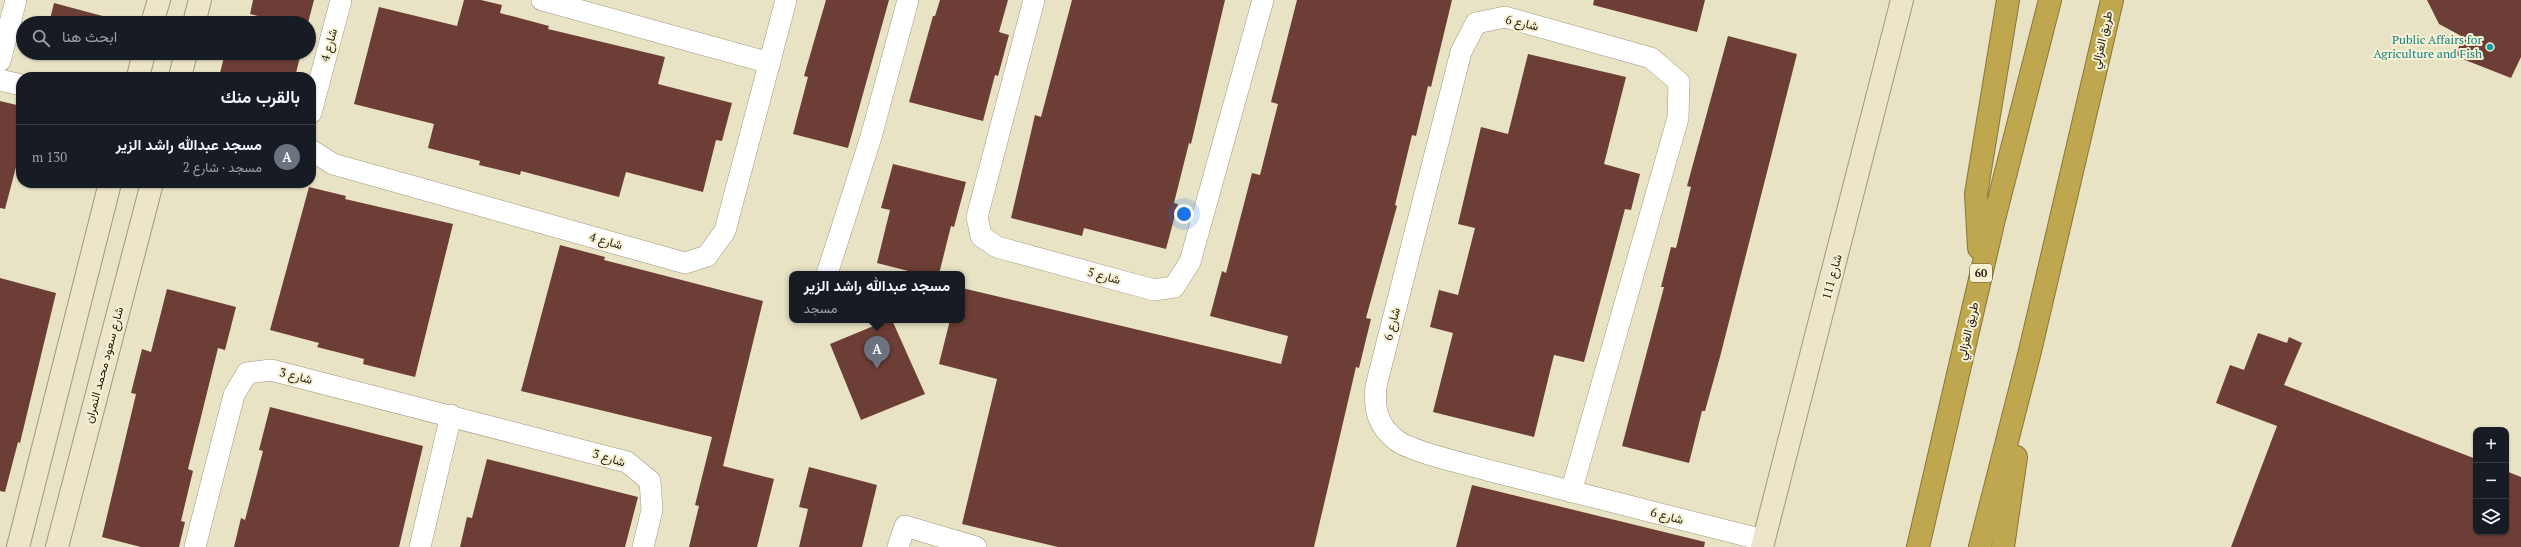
<!DOCTYPE html>
<html lang="ar">
<head>
<meta charset="utf-8">
<style>
	body { margin:0; font-family:"PT Serif",Vazirmatn,serif; background:#242831; color:#f1f3f6; direction:rtl }
	.controls { position:absolute; right:12px; bottom:12px; display:grid; overflow:hidden; border-radius:8px; box-shadow:0 1px 3px #0004 }
	.controls button { width:36px; height:36px; display:grid; place-items:center; padding:0; border:0; border-bottom:1px solid #363941; background:#171b24; color:#f1f3f6; font:20px sans-serif }
	.you { position:absolute; left:1184px; top:214px; width:14px; height:14px; margin:-10px; border:3px solid #fff; border-radius:50%; background:#1a73e8; box-shadow:0 0 0 6px #1a73e833 }
	.badge { display:grid; place-items:center; width:26px; height:26px; border-radius:50%; background:#097aa3; color:#fff; font-size:13px; font-weight:700 }
	.pin { position:absolute; translate:-50% -33px; filter:drop-shadow(0 1px 2px #0008) }
	.pin::after { content:''; position:absolute; top:21px; width:14px; height:12px; background:inherit; clip-path:polygon(0 0,100% 0,50% 100%) }
	.popup { position:absolute; left:789px; top:271px; width:176px; height:52px; box-sizing:border-box; display:grid; place-content:center; border-radius:8px; background:#171b24; filter:drop-shadow(0 1px 3px #0005); font-size:13px; white-space:nowrap; color:#9ea1a6 }
	.popup b { font-size:15px; color:#f1f3f6 }
	.popup::after { content:''; position:absolute; left:50%; top:100%; margin-left:-8px; border:8px solid transparent; border-top-color:#171b24 }
	.list { margin:0; padding:0; list-style:none }
	h2 { display:flex; justify-content:space-between; align-items:center; height:52px; margin:0; padding:0 16px; font-size:17px }
	h2 small { font-size:13px; font-weight:400; color:#9ea1a6 }
	.list li { display:grid; grid-template-columns:26px 1fr auto; gap:12px; align-items:center; box-sizing:border-box; height:64px; padding:0 16px; border-top:1px solid #363941 }
	.list b { display:block; font-size:15px; white-space:nowrap }
	.list p { margin:0; font-size:13px; white-space:nowrap; color:#9ea1a6 }
	.list em { font-size:13px; font-style:normal; color:#9ea1a6 }
	.icon { flex:none; width:22px; height:22px; fill:none; stroke:currentColor; stroke-width:2; stroke-linecap:round; stroke-linejoin:round }
	.map { position:relative; flex:none; width:2521px; height:547px; overflow:hidden; direction:ltr }
	.search { position:absolute; background:#171b24; box-shadow:0 1px 3px #0004; left:16px; top:16px; width:300px; height:44px; display:flex; align-items:center; gap:10px; box-sizing:border-box; padding:0 14px; border-radius:22px; color:#9ea1a6; font-size:15px }
	.panel { position:absolute; background:#171b24; box-shadow:0 1px 3px #0004; left:16px; top:72px; width:300px; height:116px; border-radius:16px; direction:rtl }
	.map>svg:first-child { display:block }
	.building { fill:#6d3e35 }
	.lines { fill:none; stroke-linecap:round; stroke-linejoin:round }
	.street-casing { stroke:#9e987c; stroke-width:22 }
	.secondary-casing { stroke:#9e987c; stroke-width:24 }
	.highway-casing { stroke:#877639; stroke-width:24 }
	.street { stroke:#fff; stroke-width:21 }
	.secondary { stroke:#ece5ca; stroke-width:22 }
	.highway { stroke:#bfa74f; stroke-width:22 }
	.culture-dot { fill:#0f9aa8; stroke:#f7f0d2; stroke-width:1.5 }
	.labels { text-anchor:middle; stroke-width:4; stroke-linejoin:round; paint-order:stroke }
	.shield { fill:#f7f0d2; stroke:#605c4b; stroke-width:1 }
	.shield-label { font-size:11px; font-weight:bold; fill:#1f1c11 }
	.street-label { font-size:12px; fill:#1f1c11; stroke:#f7f0d2 }
	.culture-label { font-size:12px; fill:#0d838f; stroke:#f7f0d2; text-anchor:end }
</style>
</head>
<body>
<div class="map">
<svg width="2521" height="547" viewBox="0 0 2521 547">
	<rect width="100%" height="100%" fill="#e9e3c5"/>
	<!-- building -->
	<g class="building">
		<polygon points="253,0 314,0 308,23 286,23 250,14"/>
		<polygon points="464,0 481,0 502,5 500,13 549,26 548,29 665,57 658,84 732,103 722,141 716,140 703,192 626,172 619,197 521,171 520,175 479,165 480,161 428,148 434,124 354,104 379,7 457,26"/>
		<polygon points="826,0 889,0 848,148 793,134 808,77 804,76"/>
		<polygon points="940,0 1008,0 999,32 1009,35 998,76 995,75 983,121 909,102 933,16 935,16"/>
		<polygon points="1072,0 1225,0 1191,144 1189,143 1174,203 1178,204 1166,249 1084,228 1082,236 1011,218 1035,115 1041,117"/>
		<polygon points="1297,0 1452,0 1431,87 1428,86 1416,136 1412,135 1395,205 1397,206 1366,318 1371,319 1359,368 1356,367 1314,547 1058,547 962,524 997,379 939,364 950,320 962,320 962,288 1281,364 1288,336 1210,316 1222,271 1226,273 1252,173 1260,175 1278,104 1271,102"/>
		<polygon points="1594,0 1705,0 1697,32 1593,5"/>
		<polygon points="2427,0 2521,0 2521,57 2511,78 2455,56 2463,37 2439,24"/>
		<polygon points="54,3 110,18 110,23 49,23"/>
		<polygon points="1728,36 1797,54 1720,357 1705,411 1702,411 1689,463 1622,446 1664,287 1661,287 1671,247 1676,248 1691,187 1687,186"/>
		<polygon points="225,53 301,53 295,77 237,77 220,73"/>
		<polygon points="1528,54 1626,77 1604,164 1640,174 1631,210 1625,209 1584,362 1554,355 1534,437 1433,412 1453,333 1430,327 1439,290 1458,295 1475,228 1458,224 1481,127 1508,134"/>
		<polygon points="0,101 21,106 21,148 5,209 0,208"/>
		<polygon points="893,164 966,182 954,227 951,226 939,274 920,274 877,263 890,210 881,208"/>
		<polygon points="309,187 346,196 345,199 453,224 415,377 363,364 364,359 317,347 319,343 270,330"/>
		<polygon points="560,245 605,257 604,260 763,301 723,466 774,479 757,547 689,547 699,506 695,505 712,437 521,391"/>
		<polygon points="0,278 56,293 20,443 18,442 5,492 0,491"/>
		<polygon points="167,289 236,307 225,350 218,348 200,421 188,469 193,471 181,521 185,522 179,547 141,547 102,537 136,394 131,393 142,349 151,352"/>
		<polygon points="888,320 892,320 925,394 861,420 830,344"/>
		<polygon points="2258,333 2287,343 2289,337 2302,343 2284,385 2476,459 2476,532 2506,532 2506,471 2521,477 2521,547 2231,547 2277,426 2216,403 2230,365 2244,370"/>
		<polygon points="270,407 423,446 399,547 234,547 241,518 245,520 263,451 259,450"/>
		<polygon points="487,459 638,497 625,547 460,547 467,517 472,518"/>
		<polygon points="809,467 877,485 862,547 799,547 808,509 799,507"/>
		<polygon points="1472,485 1705,542 1704,547 1456,547"/>
	</g>
	<g class="lines">
		<!-- street casing -->
		<g class="street-casing">
			<g id="street">
				<polyline points="542,0 770,63"/>
				<polyline points="1034,0 977,217 981,236 997,247 1154,290 1174,287 1190,262 1263,0"/>
				<polyline points="0,61 16,0"/>
				<polyline points="0,80 21,85"/>
				<polyline points="311,113 341,0"/>
				<polyline points="311,150 333,164 685,263 707,256 725,231 786,0"/>
				<polyline points="827,274 871,137 908,0"/>
				<path d="M1571,492L1678,118L1679,82L1651,58L1505,17L1476,23L1461,52L1376,386C1374,409 1377,425 1396,440C1411,452 1466,464 1487,470C1579,494 1671,517 1763,540"/>
				<polyline points="195,547 234,395 247,373 271,370 627,462 650,481 652,510 643,547"/>
				<polyline points="420,547 451,415"/>
				<polyline points="898,547 905,526 976,547"/>
			</g>
		</g>
		<!-- secondary casing -->
		<g class="secondary-casing">
			<g id="secondary">
				<polyline points="152,23 159,0"/>
				<polyline points="194,23 200,0"/>
				<polyline points="138,77 144,53"/>
				<polyline points="180,77 186,53"/>
				<polyline points="18,547 110,183"/>
				<polyline points="57,547 152,183"/>
				<polyline points="1762,547 1902,0"/>
			</g>
		</g>
		<!-- highway casing -->
		<g class="highway-casing">
			<g id="highway">
				<polyline points="1979,248 1976,194 2008,0"/>
				<polyline points="1918,547 1994,219 2050,0"/>
				<polyline points="1980,547 2030,351 2112,0"/>
				<polyline points="2003,547 2016,457"/>
			</g>
		</g>
		<!-- street -->
		<use href="#street" class="street"/>
		<!-- secondary -->
		<use href="#secondary" class="secondary"/>
		<!-- highway -->
		<use href="#highway" class="highway"/>
	</g>
	<!-- markers -->
	<circle class="culture-dot" cx="2490" cy="47" r="4"/>
	<g class="labels">
		<!-- shield labels -->
		<rect class="shield" x="1970" y="264" width="22" height="18" rx="3"/>
		<g class="shield-label">
			<text x="1981" y="277">60</text>
		</g>
		<!-- street labels -->
		<g class="street-label">
			<text transform="translate(1522 23) rotate(13)" y="4">شارع 6</text>
			<text transform="translate(2102 40) rotate(-77)" y="4">طريق الغزالي</text>
			<text transform="translate(329 45) rotate(-75)" y="4">شارع 4</text>
			<text transform="translate(606 241) rotate(16)" y="4">شارع 4</text>
			<text transform="translate(1104 276) rotate(15)" y="4">شارع 5</text>
			<text transform="translate(1832 277) rotate(-75)" y="4">شارع 111</text>
			<text transform="translate(1392 324) rotate(-76)" y="4">شارع 6</text>
			<text transform="translate(1968 331) rotate(-77)" y="4">طريق الغزالي</text>
			<text transform="translate(104 365) rotate(-75)" y="4">شارع سعود محمد النمران</text>
			<text transform="translate(296 376) rotate(14)" y="4">شارع 3</text>
			<text transform="translate(609 458) rotate(17)" y="4">شارع 3</text>
			<text transform="translate(1667 516) rotate(14)" y="4">شارع 6</text>
		</g>
		<!-- culture labels -->
		<g class="culture-label">
			<text x="2482" y="44">Public Affairs for<tspan x="2482" dy="14">Agriculture and Fish</tspan></text>
		</g>
	</g>
</svg>
<div class="controls">
<button>+</button>
<button>−</button>
<button><svg class="icon" aria-label="layers" viewBox="0 0 24 24"><path d="M12 4l9 5-9 5-9-5zM3 14l9 5 9-5"/></svg></button>
</div>
<div class="you"></div>
<div class="pin badge" style="left:877px;top:369px;background:#6b7280">A</div>
<div class="popup"><b>مسجد عبدالله راشد الزير</b>مسجد</div>
<div class="search"><svg class="icon" aria-label="search" viewBox="0 0 24 24"><circle cx="10" cy="10" r="6"/><path d="M15 15l6 6"/></svg>ابحث هنا</div>
<section class="panel">
<h2>بالقرب منك<small></small></h2>
<ul class="list">
<li><span class="badge" style="background:#6b7280">A</span><div><b>مسجد عبدالله راشد الزير</b><p>مسجد · شارع 2</p></div><em>130 m</em></li>
</ul>
</section>
</div>
</body>
</html>
